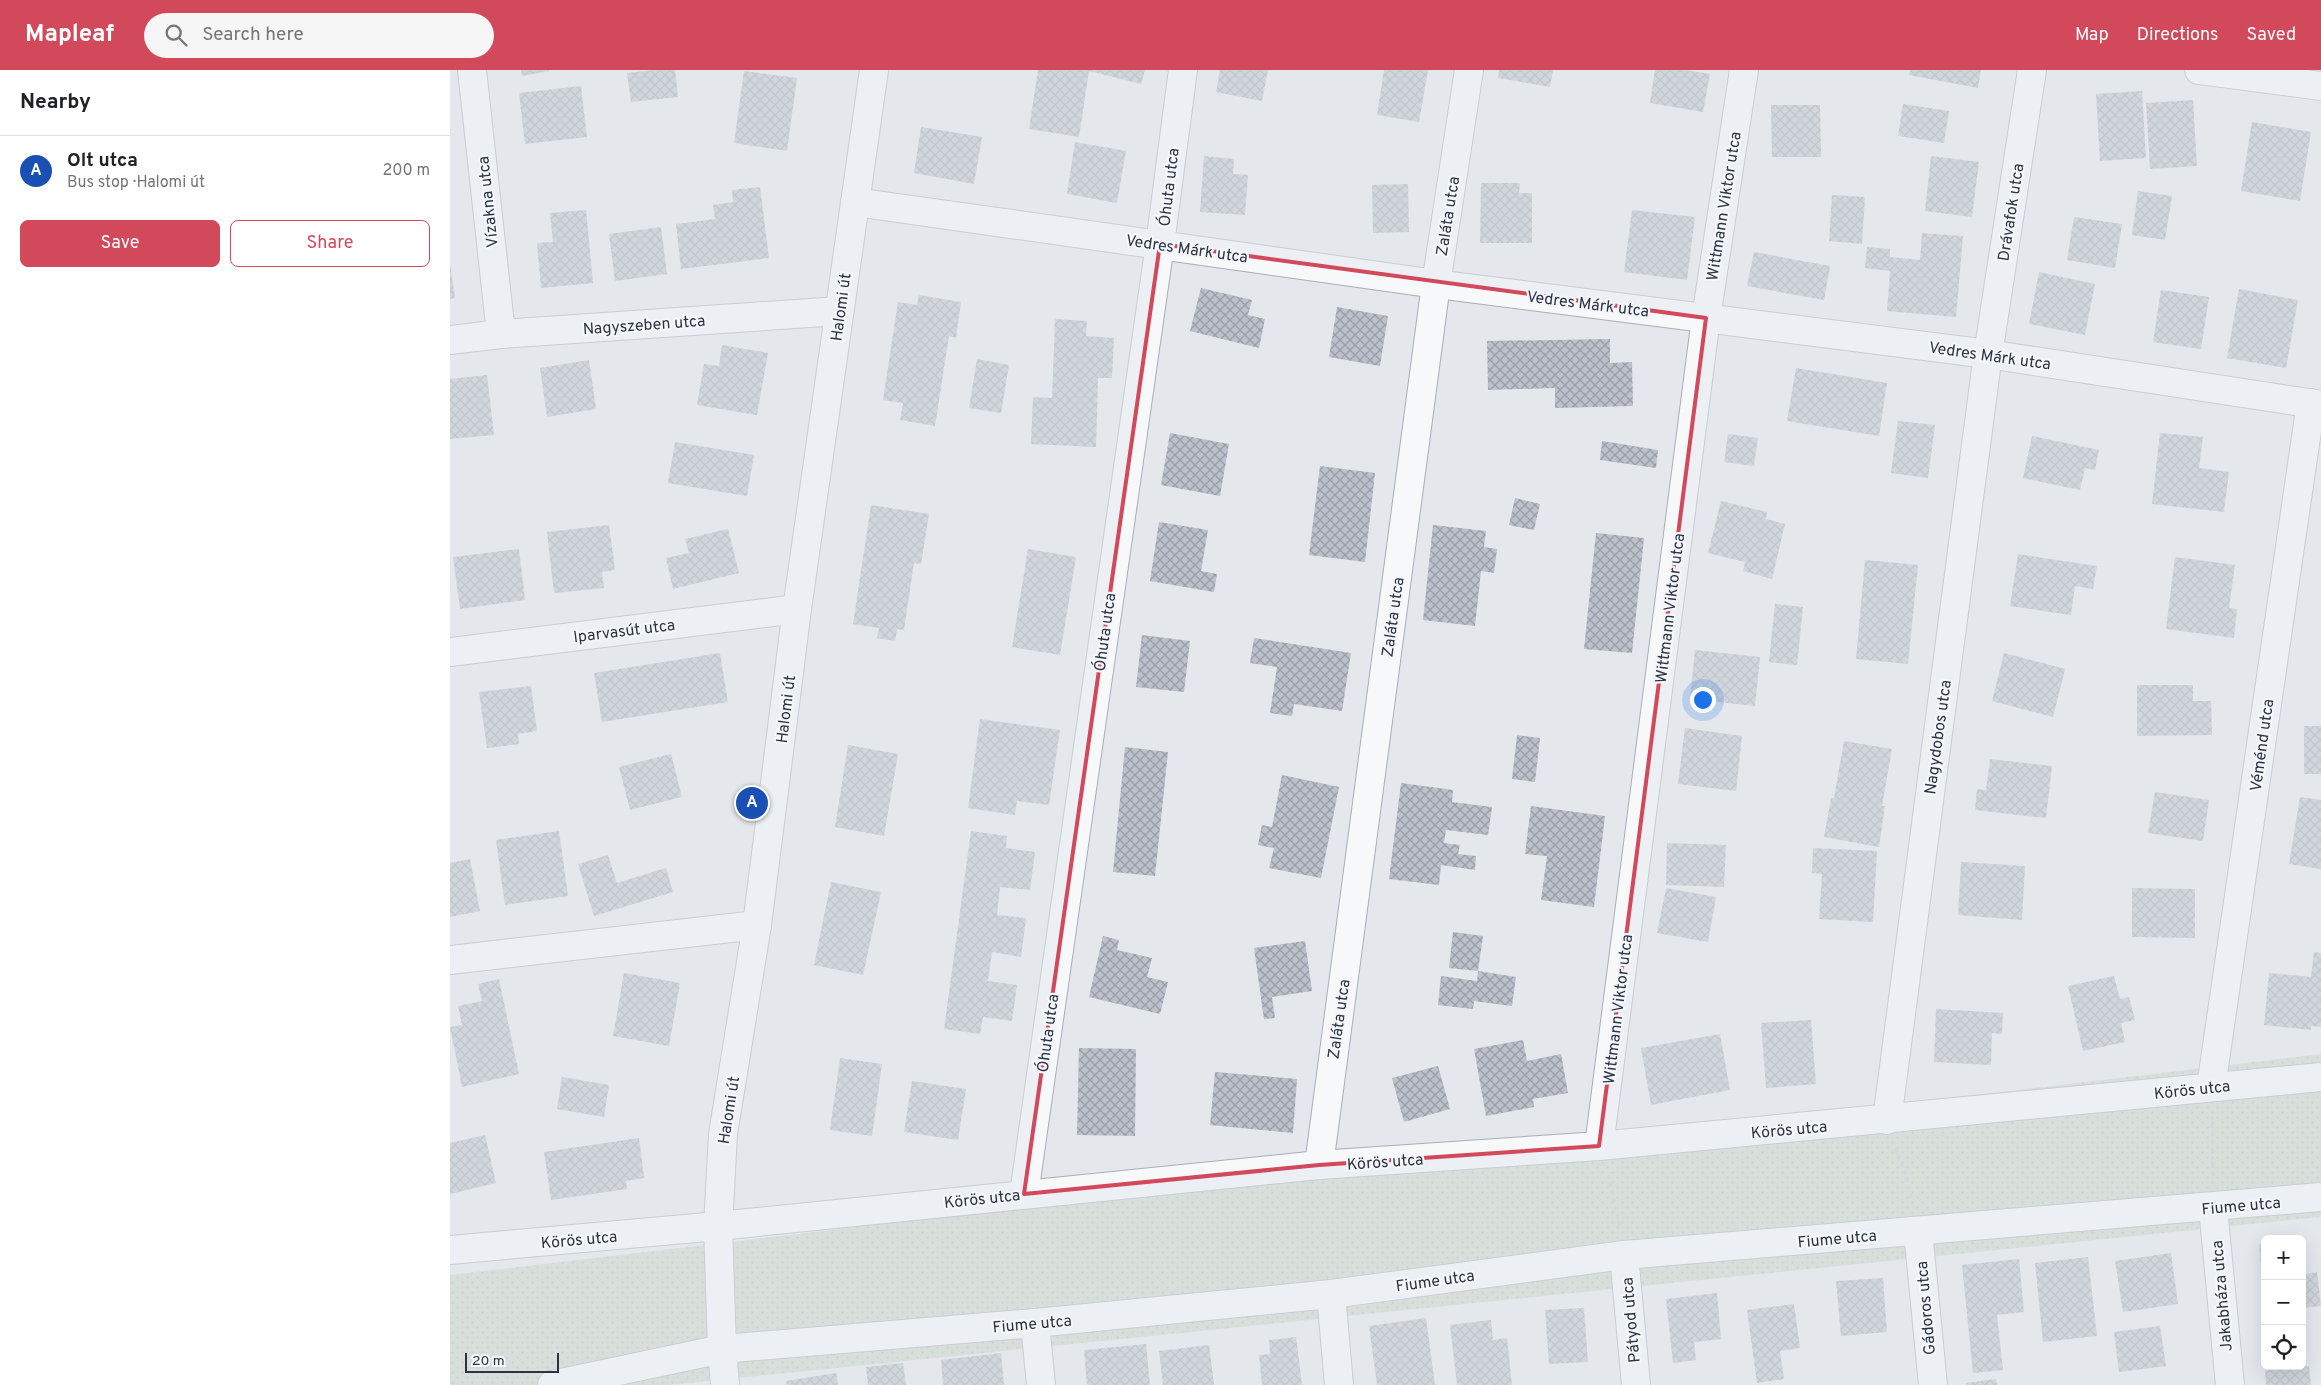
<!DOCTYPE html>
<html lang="en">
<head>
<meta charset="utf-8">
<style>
	body { margin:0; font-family:Overpass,sans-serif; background:#f6f6f6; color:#202124 }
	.controls { position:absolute; right:15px; bottom:15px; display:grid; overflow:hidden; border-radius:8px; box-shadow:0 5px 20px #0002 }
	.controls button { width:45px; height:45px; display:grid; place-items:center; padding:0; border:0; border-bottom:1px solid #e0e0e0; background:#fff; color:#202124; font:25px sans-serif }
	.scale { position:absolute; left:15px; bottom:12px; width:94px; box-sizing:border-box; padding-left:5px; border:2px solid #2b3445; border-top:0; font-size:14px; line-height:18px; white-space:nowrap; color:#2b3445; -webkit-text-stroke:4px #f4f6f9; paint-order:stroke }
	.you { position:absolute; left:1252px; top:629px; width:18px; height:18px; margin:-12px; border:4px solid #fff; border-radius:50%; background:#1a73e8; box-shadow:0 0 0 8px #1a73e833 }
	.badge { display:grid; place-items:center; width:32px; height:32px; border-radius:50%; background:#d1495b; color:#fff; font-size:16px; font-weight:700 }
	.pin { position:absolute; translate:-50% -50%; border:2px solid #fff; box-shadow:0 1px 5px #0006 }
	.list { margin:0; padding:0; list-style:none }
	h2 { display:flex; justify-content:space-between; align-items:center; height:65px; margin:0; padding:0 20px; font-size:21px }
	h2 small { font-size:16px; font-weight:400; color:#757577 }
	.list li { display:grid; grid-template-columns:32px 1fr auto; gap:15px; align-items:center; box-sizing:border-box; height:70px; padding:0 20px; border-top:1px solid #e0e0e0 }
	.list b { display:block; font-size:19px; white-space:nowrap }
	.list p { margin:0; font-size:16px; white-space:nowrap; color:#757577 }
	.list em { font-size:16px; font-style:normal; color:#757577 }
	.actions { display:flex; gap:10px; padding:15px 20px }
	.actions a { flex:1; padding:11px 0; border:1px solid #d1495b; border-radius:8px; text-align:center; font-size:18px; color:#d1495b }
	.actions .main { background:#d1495b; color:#fff }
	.icon { flex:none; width:28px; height:28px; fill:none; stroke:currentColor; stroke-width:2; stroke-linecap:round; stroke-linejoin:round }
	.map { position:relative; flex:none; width:1871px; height:1315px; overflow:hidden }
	header { display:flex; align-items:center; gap:30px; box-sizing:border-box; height:70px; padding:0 25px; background:#d1495b; color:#fff }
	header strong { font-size:24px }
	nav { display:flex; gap:28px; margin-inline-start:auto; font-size:18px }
	.search { width:350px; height:45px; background:#f6f6f6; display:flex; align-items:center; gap:12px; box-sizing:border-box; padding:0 18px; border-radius:28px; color:#757577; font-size:19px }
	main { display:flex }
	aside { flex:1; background:#fff }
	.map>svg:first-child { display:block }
	.grass { fill:url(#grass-dots) }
	.building { fill:url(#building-cross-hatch) }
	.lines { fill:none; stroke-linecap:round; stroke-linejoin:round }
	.minor-casing { stroke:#a9aeb7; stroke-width:30 }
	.path { stroke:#c2c5cb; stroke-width:3; stroke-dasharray:4 4; stroke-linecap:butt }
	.minor { stroke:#f7f8fa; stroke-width:28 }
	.marked { fill:none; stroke:#d1495b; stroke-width:4; stroke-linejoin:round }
	.labels { text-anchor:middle; stroke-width:4.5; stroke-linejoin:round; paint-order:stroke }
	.street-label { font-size:16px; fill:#2b3445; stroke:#f4f6f9 }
</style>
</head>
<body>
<header>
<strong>Mapleaf</strong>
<div class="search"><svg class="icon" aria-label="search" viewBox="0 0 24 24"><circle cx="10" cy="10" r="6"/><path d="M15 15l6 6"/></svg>Search here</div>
<nav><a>Map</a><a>Directions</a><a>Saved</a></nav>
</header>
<main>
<aside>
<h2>Nearby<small></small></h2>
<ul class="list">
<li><span class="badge" style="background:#1a4fb4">A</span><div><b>Olt utca</b><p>Bus stop · Halomi út</p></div><em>200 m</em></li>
</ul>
<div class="actions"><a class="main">Save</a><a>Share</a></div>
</aside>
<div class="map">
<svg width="1871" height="1315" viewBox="0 0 1871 1315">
	<defs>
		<pattern id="grass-dots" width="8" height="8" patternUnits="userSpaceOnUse" patternTransform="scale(1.25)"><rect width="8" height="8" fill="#c9d6c5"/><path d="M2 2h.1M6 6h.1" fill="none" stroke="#adb8ab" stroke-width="1.8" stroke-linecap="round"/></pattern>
		<pattern id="building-cross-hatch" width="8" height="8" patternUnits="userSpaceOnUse" patternTransform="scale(1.25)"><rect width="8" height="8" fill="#bbc0ca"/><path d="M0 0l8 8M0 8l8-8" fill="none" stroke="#989da6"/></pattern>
	</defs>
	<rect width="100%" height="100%" fill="#e4e7ec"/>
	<!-- grass -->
	<polygon class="grass" points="1871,984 1871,1147 219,1315 0,1315 0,1205"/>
	<!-- building -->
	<g class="building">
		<polygon points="71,0 99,0 99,1 72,6"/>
		<polygon points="204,0 225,0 228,27 181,32 177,3"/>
		<polygon points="588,0 695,0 691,14 639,1 629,67 579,59"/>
		<polygon points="770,0 818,0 812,31 766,22"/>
		<polygon points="934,0 978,0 969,52 927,45"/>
		<polygon points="1049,0 1103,0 1100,17 1048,8"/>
		<polygon points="1205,0 1236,0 1260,4 1253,42 1200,33"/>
		<polygon points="1460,0 1531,0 1528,18 1459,5"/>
		<polygon points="294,1 347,8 337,81 284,73"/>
		<polygon points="131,16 137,67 75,74 69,23"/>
		<polygon points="1692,21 1696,88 1650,91 1646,24"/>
		<polygon points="1743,30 1747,96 1700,99 1696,33"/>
		<polygon points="1453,34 1499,41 1494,73 1448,66"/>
		<polygon points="1321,35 1370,35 1371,87 1322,87"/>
		<polygon points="1802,52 1861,62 1850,131 1791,121"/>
		<polygon points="471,57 532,67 524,114 464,103"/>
		<polygon points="625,72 676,81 667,133 617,124"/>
		<polygon points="754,86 784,89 783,104 798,105 795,145 750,142"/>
		<polygon points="1481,86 1529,92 1522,147 1475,141"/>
		<polygon points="1031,113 1070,113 1069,123 1082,123 1082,173 1030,173"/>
		<polygon points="958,114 959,162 923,163 922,115"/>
		<polygon points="310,117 319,188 231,199 226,154 265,149 263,135 283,132 282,120"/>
		<polygon points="1688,121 1722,126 1715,170 1682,165"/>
		<polygon points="1382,125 1415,127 1412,174 1379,171"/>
		<polygon points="136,140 143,213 91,218 87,173 103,172 100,143"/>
		<polygon points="1182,140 1245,147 1237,210 1174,202"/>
		<polygon points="1624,147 1672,154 1665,198 1617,190"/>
		<polygon points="211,157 217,204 165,211 159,164"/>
		<polygon points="1472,163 1513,166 1506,247 1437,241 1440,201 1415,198 1417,177 1440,179 1440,187 1470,190"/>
		<polygon points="1304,182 1380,196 1374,230 1297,216"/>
		<polygon points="0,194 5,228 0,229"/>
		<polygon points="1589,202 1645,214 1635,265 1579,254"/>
		<polygon points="751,218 802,230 798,245 815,249 809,278 740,261"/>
		<polygon points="1789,219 1848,230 1836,298 1777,288"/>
		<polygon points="1711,220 1759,227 1751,279 1703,272"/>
		<polygon points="469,225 511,232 506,268 499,266 485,356 450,350 453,333 433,330 448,232 467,235"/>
		<polygon points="887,237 938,246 930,296 879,287"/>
		<polygon points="605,249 637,251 636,266 664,268 662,308 648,308 646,377 581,374 583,327 602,328"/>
		<polygon points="1160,269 1160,293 1182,292 1183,336 1105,338 1105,318 1038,320 1037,271"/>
		<polygon points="272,275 318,283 307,345 247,335 254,294 269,296"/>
		<polygon points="527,289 559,295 551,343 519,338"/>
		<polygon points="139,290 146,339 97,347 90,298"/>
		<polygon points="1346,298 1437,313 1429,366 1337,351"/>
		<polygon points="37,305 44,365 0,369 0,309"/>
		<polygon points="1448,351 1485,355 1478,408 1441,403"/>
		<polygon points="720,363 779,374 770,426 711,415"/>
		<polygon points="1710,363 1753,367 1749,398 1779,402 1774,442 1702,434"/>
		<polygon points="1278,364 1308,368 1304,396 1274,392"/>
		<polygon points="1582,366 1649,380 1645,400 1635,398 1630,420 1573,408"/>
		<polygon points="1152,371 1208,380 1206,398 1150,390"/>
		<polygon points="225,372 304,385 297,426 218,413"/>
		<polygon points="870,396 925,403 915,492 859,485"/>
		<polygon points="1065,428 1090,434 1084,460 1059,455"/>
		<polygon points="1271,431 1317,442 1316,449 1335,454 1322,509 1293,501 1295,492 1258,483"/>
		<polygon points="421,435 479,444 471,494 464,493 454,560 447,559 445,571 427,568 429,558 403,554"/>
		<polygon points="709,452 758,460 751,501 767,504 764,522 700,511"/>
		<polygon points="159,455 165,500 152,502 154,518 104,523 97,462"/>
		<polygon points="983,455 1036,461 1034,477 1047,479 1044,503 1031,501 1025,556 973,550"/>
		<polygon points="278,459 289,503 223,519 216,488 239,483 235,469"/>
		<polygon points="1146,463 1194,468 1182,583 1134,579"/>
		<polygon points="69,479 75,530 10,539 3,487"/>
		<polygon points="578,479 626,487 610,585 562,577"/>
		<polygon points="1568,484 1647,496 1643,519 1625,516 1621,545 1560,536"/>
		<polygon points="1725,487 1785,495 1779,538 1787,539 1784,568 1716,559"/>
		<polygon points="1415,490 1468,495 1458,594 1406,589"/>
		<polygon points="1325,534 1353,537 1347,595 1319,592"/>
		<polygon points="692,565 740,571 734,622 686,617"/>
		<polygon points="804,568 901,583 892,641 844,634 842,646 820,643 827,597 800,593"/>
		<polygon points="1245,580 1310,587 1305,636 1240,629"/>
		<polygon points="270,583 278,632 152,652 144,603"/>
		<polygon points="1554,583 1615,599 1603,647 1542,631"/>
		<polygon points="1687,615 1743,615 1743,631 1761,631 1762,665 1687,666"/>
		<polygon points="81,616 87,661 68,664 69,674 37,678 29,622"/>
		<polygon points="530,649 610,660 599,735 567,731 565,745 518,738"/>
		<rect x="1854" y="656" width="17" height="48"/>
		<polygon points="1235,658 1292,666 1286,721 1228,714"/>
		<polygon points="1067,665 1090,668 1085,712 1062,709"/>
		<polygon points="1394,671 1442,679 1432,736 1435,736 1429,777 1374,767 1381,728 1384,728"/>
		<polygon points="398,675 448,684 434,766 385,757"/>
		<polygon points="675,677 718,682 705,806 663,802"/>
		<polygon points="221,684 232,727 180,740 169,697"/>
		<polygon points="1540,689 1602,696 1596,748 1525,740 1527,719 1536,720"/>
		<polygon points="832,705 889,717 871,808 819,798 824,778 808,775 812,755 822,757"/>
		<polygon points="951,713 1003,720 1002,732 1042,737 1038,765 996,760 994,773 1010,775 1008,784 1026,786 1025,800 991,795 989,815 939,809"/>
		<polygon points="1705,722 1759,730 1753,771 1698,763"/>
		<polygon points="1850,727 1871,730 1871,799 1839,794"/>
		<polygon points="1081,736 1155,746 1144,837 1091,830 1097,786 1075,784"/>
		<polygon points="109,761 118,826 55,835 46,770"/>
		<polygon points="521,761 557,766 556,778 585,782 580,820 550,817 547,845 576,848 571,887 542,882 538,911 567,915 562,951 533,947 530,964 494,959"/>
		<polygon points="1217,773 1276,775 1274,817 1216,815"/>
		<polygon points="1363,778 1427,781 1423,852 1369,849 1372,804 1362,803"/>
		<polygon points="158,785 167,813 216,798 223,822 144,846 128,794"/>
		<polygon points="20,789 30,841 0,847 0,793"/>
		<polygon points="1511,792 1575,796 1572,850 1508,845"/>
		<polygon points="381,812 431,822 413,905 364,895"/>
		<polygon points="1216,818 1266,827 1258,872 1207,863"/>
		<polygon points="1682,818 1745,819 1745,868 1682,867"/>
		<polygon points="1003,862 1033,866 1028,901 999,898"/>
		<polygon points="653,866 669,870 667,880 702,888 697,907 718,912 710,944 639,927"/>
		<polygon points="855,871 862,921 822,927 825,948 814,949 804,878"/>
		<polygon points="1864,882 1871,883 1871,957 1861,956 1861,960 1814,955 1819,903 1861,907"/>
		<polygon points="1028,901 1066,907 1062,936 1024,931 1023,939 988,935 991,906 1027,911"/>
		<polygon points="174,903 230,913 219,976 163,966"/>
		<polygon points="1664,906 1670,929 1679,927 1685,950 1671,953 1675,972 1633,981 1618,916"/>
		<polygon points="49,909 69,1004 12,1017 0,957 12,955 8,936 32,931 28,914"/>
		<polygon points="1486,939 1553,943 1552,964 1542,963 1541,995 1484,992"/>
		<polygon points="1361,950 1366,1014 1316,1018 1311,953"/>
		<polygon points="1270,964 1280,1020 1201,1035 1191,978"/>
		<polygon points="1073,970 1077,991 1111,984 1118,1023 1083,1029 1084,1037 1036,1046 1024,979"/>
		<polygon points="629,978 686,979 685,1066 627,1065"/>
		<polygon points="390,988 432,994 422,1066 380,1060"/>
		<polygon points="988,996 1000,1039 954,1052 942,1008"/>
		<polygon points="765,1002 847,1009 843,1063 760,1055"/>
		<polygon points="112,1007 159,1015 154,1047 107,1039"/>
		<polygon points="462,1011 516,1019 508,1070 454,1062"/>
		<polygon points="35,1065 46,1113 0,1124 0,1073"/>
		<polygon points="189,1068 194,1108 176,1111 177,1119 101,1130 94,1082"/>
		<polygon points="1815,1173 1815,1222 1813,1222 1809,1174"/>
		<polygon points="1721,1183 1728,1234 1673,1242 1665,1191"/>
		<polygon points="1638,1187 1647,1266 1593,1272 1585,1193"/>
		<polygon points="1852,1188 1854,1188 1856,1204 1867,1202 1871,1236 1852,1238"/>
		<polygon points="1569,1189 1574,1242 1547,1245 1553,1300 1523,1303 1512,1195"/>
		<polygon points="1433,1208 1437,1262 1391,1266 1386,1211"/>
		<polygon points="1267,1223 1271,1269 1244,1272 1246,1290 1223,1293 1216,1229"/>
		<polygon points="1344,1234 1350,1278 1330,1281 1334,1309 1307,1313 1297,1240"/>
		<polygon points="1134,1238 1138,1292 1099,1294 1095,1240"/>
		<polygon points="976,1248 985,1315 927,1315 919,1256"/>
		<polygon points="1041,1250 1043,1270 1057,1268 1062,1315 1007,1315 1000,1255"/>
		<polygon points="1710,1256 1716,1296 1669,1302 1664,1262"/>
		<polygon points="846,1267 852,1315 812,1315 809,1285 820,1284 819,1270"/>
		<polygon points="696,1274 700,1315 637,1315 634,1280"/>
		<polygon points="759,1275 764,1315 713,1315 709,1281"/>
		<polygon points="551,1283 554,1315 493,1315 491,1290"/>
		<polygon points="453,1293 456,1315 418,1315 416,1297"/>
		<polygon points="1859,1296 1861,1315 1816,1315 1815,1300"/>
		<polygon points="386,1303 388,1315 337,1315 336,1311"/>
		<polygon points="1546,1309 1547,1315 1516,1315 1516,1313"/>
	</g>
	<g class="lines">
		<!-- minor casing -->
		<g class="minor-casing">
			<g id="minor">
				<polyline points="22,0 51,264"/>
				<polyline points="1749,0 1871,16"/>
				<polyline points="405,132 986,214 1538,284 1871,335"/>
				<polyline points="0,270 51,264 389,241"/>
				<polyline points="0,582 347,539"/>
				<polyline points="0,890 307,855"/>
				<polyline points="1761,1017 1861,333"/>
				<polyline points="1437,1050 1538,284 1582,0"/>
				<polyline points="1149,1076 1256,248 1294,0"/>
				<polyline points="869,1095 986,214 1019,0"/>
				<polyline points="574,1124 710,174 733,0"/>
				<polyline points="1763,1138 1780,1315"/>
				<polyline points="1468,1161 1483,1315"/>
				<polyline points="0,1180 268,1156 869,1095 1149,1076 1871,1007"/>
				<polyline points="1174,1185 1186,1315"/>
				<polyline points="881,1224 889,1315"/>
				<polyline points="585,1253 591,1315"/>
				<polyline points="102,1315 272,1279 585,1253 881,1224 1174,1185 1871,1127"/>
				<polyline points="275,1315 272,1279 268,1156 273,1064 307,855 347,539 424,0"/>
			</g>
		</g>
		<!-- path -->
		<g class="path">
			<polyline points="1762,1046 1763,1107"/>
			<polyline points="1446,1078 1458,1112 1462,1131"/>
			<polyline points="1158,1105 1170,1157"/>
		</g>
		<!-- minor -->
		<use href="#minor" class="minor"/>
	</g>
	<!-- marked area -->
	<path d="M0 0H1871V1315H0ZM710,174L1256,248L1149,1076L869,1095L574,1124Z" fill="#e4e7ec" fill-opacity=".55" fill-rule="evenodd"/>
	<path class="marked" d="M710,174L1256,248L1149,1076L869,1095L574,1124Z"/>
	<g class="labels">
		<!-- street labels -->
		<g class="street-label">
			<text transform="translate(718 117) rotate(-83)" y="6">Óhuta utca</text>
			<text transform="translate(37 132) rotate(-96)" y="6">Vízakna utca</text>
			<text transform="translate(1273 136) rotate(-81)" y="6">Wittmann Viktor utca</text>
			<text transform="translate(1560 142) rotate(-81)" y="6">Drávafok utca</text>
			<text transform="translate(997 146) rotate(-81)" y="6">Zaláta utca</text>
			<text transform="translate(737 178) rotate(8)" y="6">Vedres Márk utca</text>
			<text transform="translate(1138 233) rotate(7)" y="6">Vedres Márk utca</text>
			<text transform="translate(390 237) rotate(-82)" y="6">Halomi út</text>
			<text transform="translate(194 254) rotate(-4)" y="6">Nagyszeben utca</text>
			<text transform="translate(1540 285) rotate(8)" y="6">Vedres Márk utca</text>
			<text transform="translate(1219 538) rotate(-83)" y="6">Wittmann Viktor utca</text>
			<text transform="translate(942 547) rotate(-82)" y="6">Zaláta utca</text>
			<text transform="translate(174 560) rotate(-7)" y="6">Iparvasút utca</text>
			<text transform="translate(654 562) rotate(-82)" y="6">Óhuta utca</text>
			<text transform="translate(335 639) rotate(-83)" y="6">Halomi út</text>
			<text transform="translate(1487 667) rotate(-82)" y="6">Nagydobos utca</text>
			<text transform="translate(1811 675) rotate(-82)" y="6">Véménd utca</text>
			<text transform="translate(1167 939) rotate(-83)" y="6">Wittmann Viktor utca</text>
			<text transform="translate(888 949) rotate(-82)" y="6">Zaláta utca</text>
			<text transform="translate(597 963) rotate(-82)" y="6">Óhuta utca</text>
			<text transform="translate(1742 1019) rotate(-6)" y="6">Körös utca</text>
			<text transform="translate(278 1040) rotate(-81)" y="6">Halomi út</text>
			<text transform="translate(1339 1059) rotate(-5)" y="6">Körös utca</text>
			<text transform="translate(935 1091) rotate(-4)" y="6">Körös utca</text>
			<text transform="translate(532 1128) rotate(-6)" y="6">Körös utca</text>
			<text transform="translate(1791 1135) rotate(-5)" y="6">Fiume utca</text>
			<text transform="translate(1387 1168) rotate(-5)" y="6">Fiume utca</text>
			<text transform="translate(129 1169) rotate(-5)" y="6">Körös utca</text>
			<text transform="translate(985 1210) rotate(-8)" y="6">Fiume utca</text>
			<text transform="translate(1771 1226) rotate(-95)" y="6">Jakabháza utca</text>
			<text transform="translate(1475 1238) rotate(-95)" y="6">Gádoros utca</text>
			<text transform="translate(1180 1250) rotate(-95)" y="6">Pátyod utca</text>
			<text transform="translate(582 1253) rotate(-5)" y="6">Fiume utca</text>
		</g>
	</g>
</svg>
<div class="controls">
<button>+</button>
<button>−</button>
<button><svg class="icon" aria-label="locate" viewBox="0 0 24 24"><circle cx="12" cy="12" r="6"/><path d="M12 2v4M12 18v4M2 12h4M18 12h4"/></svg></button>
</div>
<div class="scale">20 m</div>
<div class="you"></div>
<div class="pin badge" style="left:302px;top:733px;background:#1a4fb4">A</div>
</div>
</main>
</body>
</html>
